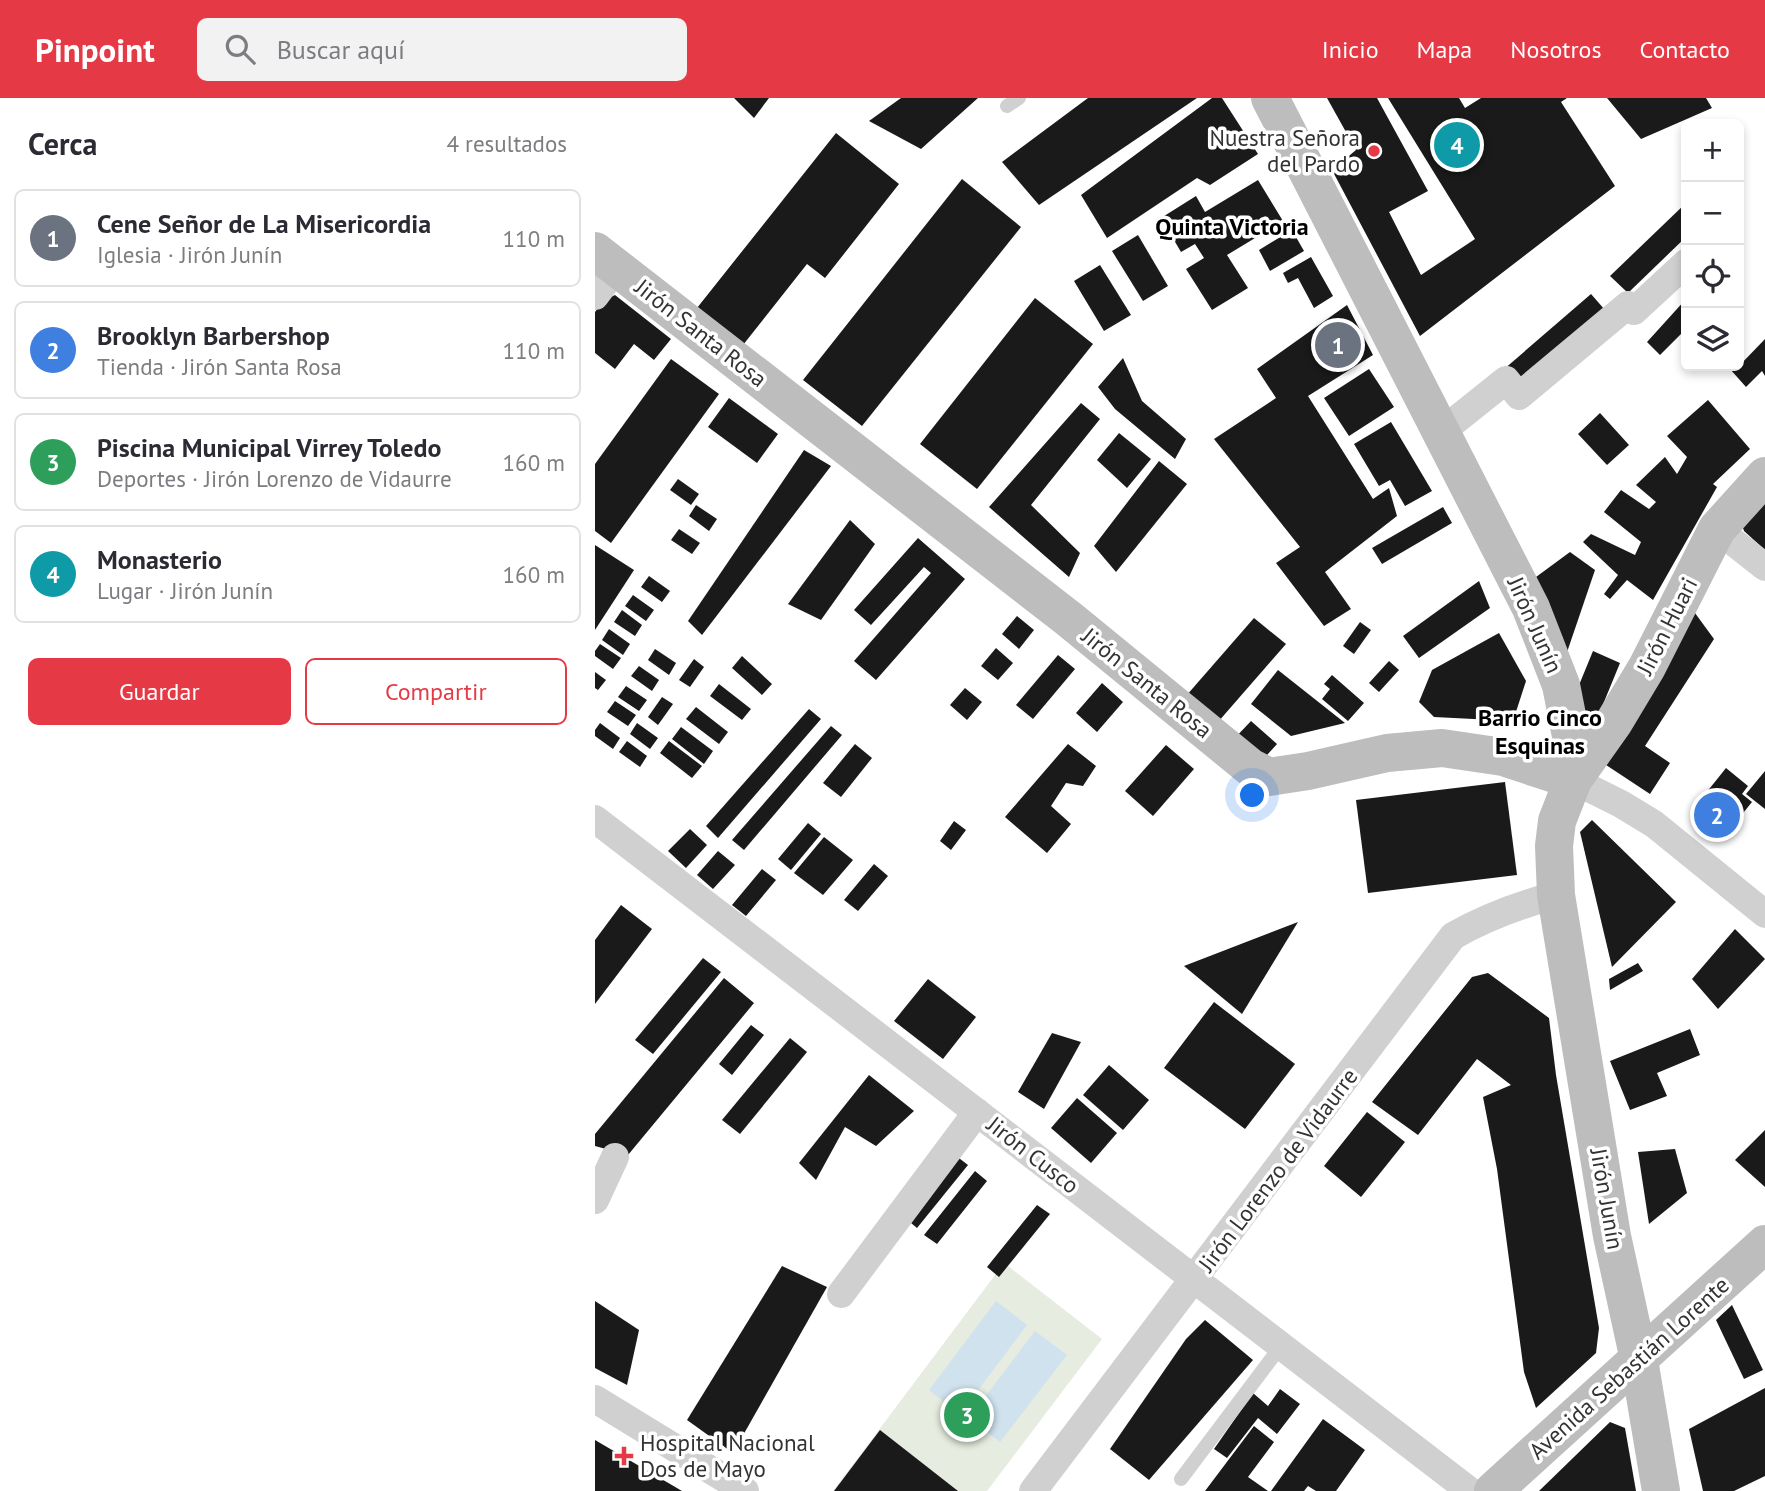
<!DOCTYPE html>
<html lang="es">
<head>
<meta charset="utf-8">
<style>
	body { margin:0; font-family:"PT Sans",sans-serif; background:#f2f2f3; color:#2b2b33 }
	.controls { position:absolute; right:21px; top:21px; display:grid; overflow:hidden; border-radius:10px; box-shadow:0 4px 10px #0003 }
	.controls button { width:63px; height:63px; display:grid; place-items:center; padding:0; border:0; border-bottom:2px solid #e1e1e2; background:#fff; color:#2b2b33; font:35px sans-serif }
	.you { position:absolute; left:658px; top:698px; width:24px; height:24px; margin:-18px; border:5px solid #fff; border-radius:50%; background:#1a73e8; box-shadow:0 0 0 10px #1a73e833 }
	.badge { display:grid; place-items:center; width:46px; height:46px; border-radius:50%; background:#e63946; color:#fff; font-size:23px; font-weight:700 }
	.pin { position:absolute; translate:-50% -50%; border:4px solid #fff; box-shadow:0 2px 7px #0006 }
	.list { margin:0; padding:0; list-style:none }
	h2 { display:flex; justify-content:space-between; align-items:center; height:91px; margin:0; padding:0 28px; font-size:30px }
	h2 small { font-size:23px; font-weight:400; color:#7c7c81 }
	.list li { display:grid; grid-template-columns:46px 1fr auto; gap:21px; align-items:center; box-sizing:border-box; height:98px; margin:0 14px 14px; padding:0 14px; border:2px solid #e1e1e2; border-radius:10px }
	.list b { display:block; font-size:26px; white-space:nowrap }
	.list p { margin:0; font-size:23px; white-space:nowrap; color:#7c7c81 }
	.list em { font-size:23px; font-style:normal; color:#7c7c81 }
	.actions { display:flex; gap:14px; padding:21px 28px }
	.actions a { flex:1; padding:16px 0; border:2px solid #e63946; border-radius:10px; text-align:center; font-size:24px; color:#e63946 }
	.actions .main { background:#e63946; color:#fff }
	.icon { flex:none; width:38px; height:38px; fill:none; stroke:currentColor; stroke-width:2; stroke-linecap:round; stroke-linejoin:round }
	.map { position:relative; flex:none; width:1170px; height:1393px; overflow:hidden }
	header { display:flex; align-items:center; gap:42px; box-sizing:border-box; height:98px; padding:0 35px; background:#e63946; color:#fff }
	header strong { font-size:33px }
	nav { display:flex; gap:38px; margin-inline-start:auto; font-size:24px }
	.search { width:490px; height:63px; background:#f2f2f3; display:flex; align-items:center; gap:18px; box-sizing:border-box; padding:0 24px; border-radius:10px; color:#7c7c81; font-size:26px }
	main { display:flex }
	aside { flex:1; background:#fff }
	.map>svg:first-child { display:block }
	.green { fill:#e6ecdf }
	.water { fill:#cfe2ee }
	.building { fill:#1a1a1a }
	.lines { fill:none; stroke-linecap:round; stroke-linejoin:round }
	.lane { stroke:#d0d0d0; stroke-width:14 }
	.street { stroke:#d0d0d0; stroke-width:28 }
	.secondary { stroke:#bdbdbd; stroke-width:38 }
	.poi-dot { fill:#e63946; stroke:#fff; stroke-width:2.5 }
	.labels { text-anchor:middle; stroke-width:7; stroke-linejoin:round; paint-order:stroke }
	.poi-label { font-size:23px; fill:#333; stroke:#fff; text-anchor:end }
	.street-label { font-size:23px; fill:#333; stroke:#fff }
	.neighbourhood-label { font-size:24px; font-weight:bold; fill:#000; stroke:#fff }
</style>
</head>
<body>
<header>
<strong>Pinpoint</strong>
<div class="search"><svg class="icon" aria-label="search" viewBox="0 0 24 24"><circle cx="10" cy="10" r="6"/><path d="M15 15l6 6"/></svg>Buscar aquí</div>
<nav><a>Inicio</a><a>Mapa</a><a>Nosotros</a><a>Contacto</a></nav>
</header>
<main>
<aside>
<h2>Cerca<small>4 resultados</small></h2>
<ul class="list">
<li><span class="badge" style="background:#6b7280">1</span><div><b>Cene Señor de La Misericordia</b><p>Iglesia · Jirón Junín</p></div><em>110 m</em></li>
<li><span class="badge" style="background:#3f7fe0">2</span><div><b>Brooklyn Barbershop</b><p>Tienda · Jirón Santa Rosa</p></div><em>110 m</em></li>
<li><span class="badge" style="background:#2e9e5b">3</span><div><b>Piscina Municipal Virrey Toledo</b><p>Deportes · Jirón Lorenzo de Vidaurre</p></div><em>160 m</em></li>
<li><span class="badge" style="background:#0f9aa8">4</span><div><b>Monasterio</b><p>Lugar · Jirón Junín</p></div><em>160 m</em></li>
</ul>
<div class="actions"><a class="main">Guardar</a><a>Compartir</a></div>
</aside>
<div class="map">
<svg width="1170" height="1393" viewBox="0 0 1170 1393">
	<rect width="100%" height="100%" fill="#fff"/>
	<!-- green -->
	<polygon class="green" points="409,1165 507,1241 392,1393 238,1393"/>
	<!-- water -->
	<g class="water">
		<polygon points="401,1203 432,1227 365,1316 334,1292"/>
		<polygon points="440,1233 472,1257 405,1344 374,1320"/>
	</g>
	<!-- building -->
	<g class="building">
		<polygon points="139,0 174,0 159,20"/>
		<polygon points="306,0 383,0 326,51 274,23"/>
		<polygon points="493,0 602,0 444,107 407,64"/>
		<polygon points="617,0 627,0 663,56 615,87 602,80 512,140 486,97"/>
		<polygon points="732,0 782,0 833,93 794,114 826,177 880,141 793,0 864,0 870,10 886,0 972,0 966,4 1020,88 825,238 737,72 761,52"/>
		<polygon points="1012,0 1111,0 1117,10 1046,41"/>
		<polygon points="241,35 304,86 230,180 212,166 148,247 102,210"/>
		<polygon points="367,81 426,129 267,328 208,282"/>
		<polygon points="663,82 688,123 632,157 653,190 617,212 591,171 609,160 600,146 586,154 566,120 601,98 610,114"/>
		<polygon points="1091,105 1091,139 1033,195 1015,178"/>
		<polygon points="697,132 709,153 675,173 664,152"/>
		<polygon points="543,137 573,188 548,203 517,153"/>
		<polygon points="716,159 738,198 719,210 703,180 693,185 688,175"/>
		<polygon points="505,167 536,217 509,233 479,183"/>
		<polygon points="996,196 1010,212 922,288 908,272"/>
		<polygon points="20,197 76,241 59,262 39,246 20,271 0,255 0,214 8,203"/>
		<polygon points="440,200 498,246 382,391 325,346"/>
		<polygon points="1091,201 1091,231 1065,257 1052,244"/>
		<polygon points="752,207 778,257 713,298 778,401 794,390 802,418 730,474 756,511 729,528 681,465 705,449 619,341 681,300 662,271"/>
		<polygon points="1170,241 1170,278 1167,273 1151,289 1135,271 1144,268"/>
		<polygon points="528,260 547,303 591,341 580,361 520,311 503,289"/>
		<polygon points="76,261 124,296 16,445 0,433 0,366"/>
		<polygon points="774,271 799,309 754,338 729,300"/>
		<polygon points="134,300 183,336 162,365 113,329"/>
		<polygon points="1113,302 1155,351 1118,386 1122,389 1058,502 1032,482 1015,501 1009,496 1023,477 988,444 996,436 1040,457 1046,444 1009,414 1026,392 1054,411 1061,404 1041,387 1070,359 1082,376 1092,359 1072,338"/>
		<polygon points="486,305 505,321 436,407 485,455 474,479 394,409"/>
		<polygon points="1005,315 1034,347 1012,367 983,336"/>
		<polygon points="796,324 837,393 810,408 795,382 784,388 759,346"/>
		<polygon points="524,335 556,361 532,390 502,362"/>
		<polygon points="209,352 236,368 107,537 93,523"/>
		<polygon points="564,363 592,386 521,474 499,448"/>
		<polygon points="83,381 104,396 96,407 75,392"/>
		<polygon points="1170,395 1170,452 1149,433 1145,421"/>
		<polygon points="101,407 122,421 114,433 94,418"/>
		<polygon points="848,409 857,425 787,466 777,450"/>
		<polygon points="255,422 280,446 226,522 193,506"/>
		<polygon points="84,431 105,445 97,456 76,442"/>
		<polygon points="323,440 370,481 281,582 259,563 336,475 329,469 276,527 259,512"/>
		<polygon points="0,447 39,472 0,532"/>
		<polygon points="975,454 1000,472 969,563 941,479"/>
		<polygon points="54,478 75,493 67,504 46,489"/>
		<polygon points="884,483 895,510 824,560 808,538"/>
		<polygon points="38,497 59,512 51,523 30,508"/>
		<polygon points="27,512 47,527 40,538 19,524"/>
		<polygon points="1100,515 1119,541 1050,648 1075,665 1055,696 1005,663"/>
		<polygon points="422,518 439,532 424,551 407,536"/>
		<polygon points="659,520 691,546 623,624 591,598"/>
		<polygon points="765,524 776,532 759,556 748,548"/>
		<polygon points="14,531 35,546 28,557 7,542"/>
		<polygon points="904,535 931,583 918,623 839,619 824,604 837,572"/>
		<polygon points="5,546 26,560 18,571 0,558 0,553"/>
		<polygon points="401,550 418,565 403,582 386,568"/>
		<polygon points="60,551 81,565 74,577 53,562"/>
		<polygon points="998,553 1025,565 1002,621 975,609"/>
		<polygon points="463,557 480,571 438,621 421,607"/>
		<polygon points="147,558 177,586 167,597 137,570"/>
		<polygon points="99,561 109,569 95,589 84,582"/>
		<polygon points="794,563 804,572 784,594 774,585"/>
		<polygon points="44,568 64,582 57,593 36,578"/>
		<polygon points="683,572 750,625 696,638 656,606"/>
		<polygon points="0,574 11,582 3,592 0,590"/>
		<polygon points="737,577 769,605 753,623 727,601 735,591 729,586"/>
		<polygon points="507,585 528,604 502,634 481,615"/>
		<polygon points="124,586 156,611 147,622 115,598"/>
		<polygon points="31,588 52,602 44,613 23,599"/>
		<polygon points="370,590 387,604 372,622 355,607"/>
		<polygon points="67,599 78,606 63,627 53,619"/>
		<polygon points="20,603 41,617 33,628 12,614"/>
		<polygon points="101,609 133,634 124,646 91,621"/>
		<polygon points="214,611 226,621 123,740 111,728"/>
		<polygon points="656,623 682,646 664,666 638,642"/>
		<polygon points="5,625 25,640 18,651 0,638 0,632"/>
		<polygon points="42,625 63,640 55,651 35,636"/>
		<polygon points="236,628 247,637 149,752 137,742"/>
		<polygon points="86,629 118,653 109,666 77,641"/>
		<polygon points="32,643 52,658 45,669 24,654"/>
		<polygon points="74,643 107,668 97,680 65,655"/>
		<polygon points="260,646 277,660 246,699 228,685"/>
		<polygon points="473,646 501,668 488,688 471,685 456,708 476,726 452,755 410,719"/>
		<polygon points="571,647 599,671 558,718 530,693"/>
		<polygon points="1131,670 1153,688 1147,696 1157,704 1131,736 1099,710"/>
		<polygon points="1170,673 1170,711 1151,696"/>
		<polygon points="910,684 922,777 773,795 761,702"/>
		<polygon points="997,722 1081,804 1017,869 985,734"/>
		<polygon points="359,723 371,732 356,752 345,743"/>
		<polygon points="213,725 226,736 196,772 183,761"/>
		<polygon points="95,731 112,747 91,770 73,753"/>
		<polygon points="229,739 258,762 228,797 199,775"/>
		<polygon points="123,753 140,767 118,791 102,777"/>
		<polygon points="279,766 293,778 263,813 249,802"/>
		<polygon points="167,771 181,782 151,818 137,807"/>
		<polygon points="26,807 57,831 0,906 0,842"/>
		<polygon points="703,824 647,916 589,868"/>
		<polygon points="1140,831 1170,861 1123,911 1097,881"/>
		<polygon points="108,860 126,874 58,956 40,942"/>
		<polygon points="1043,865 1048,873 1015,892 1014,881"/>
		<polygon points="893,875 954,920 961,977 1004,1230 1001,1255 941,1310 929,1274 902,1071 888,999 916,987 882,961 823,1037 777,1004 877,879"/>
		<polygon points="129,880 159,905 33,1057 0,1048 0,1036"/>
		<polygon points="333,881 381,919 348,961 299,923"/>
		<polygon points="619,904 700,966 650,1031 569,970"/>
		<polygon points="156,927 169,937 137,977 124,966"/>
		<polygon points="1095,931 1105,957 1062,975 1072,998 1035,1012 1015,963"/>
		<polygon points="457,935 486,944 449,1011 423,994"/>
		<polygon points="195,940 212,954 145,1036 127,1022"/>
		<polygon points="514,967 554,1002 528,1032 488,997"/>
		<polygon points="274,977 319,1013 281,1048 250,1029 221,1082 204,1065"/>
		<polygon points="482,1000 522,1035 496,1065 456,1030"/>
		<polygon points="772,1014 810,1044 766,1099 729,1068"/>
		<polygon points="1170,1032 1170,1089 1140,1062"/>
		<polygon points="1080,1051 1092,1095 1054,1126 1043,1054"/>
		<polygon points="360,1057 373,1067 322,1130 310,1120"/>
		<polygon points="380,1073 392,1083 342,1146 329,1137"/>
		<polygon points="442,1107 455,1116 404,1179 392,1169"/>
		<polygon points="187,1168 232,1189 138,1355 92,1322"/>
		<polygon points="0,1203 44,1232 32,1287 0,1270"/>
		<polygon points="1137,1207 1168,1272 1149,1281 1121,1222"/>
		<polygon points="610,1222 658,1262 554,1382 515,1351 591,1241"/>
		<polygon points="1170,1290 1170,1378 1139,1393 1108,1393 1094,1331"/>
		<polygon points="685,1291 705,1306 682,1336 663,1320 632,1360 619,1351 658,1295 673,1308"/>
		<polygon points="728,1321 770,1352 741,1393 721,1393 713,1388 709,1393 676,1393"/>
		<polygon points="1015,1324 1030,1330 1041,1393 944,1393"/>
		<polygon points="659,1328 679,1344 653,1379 673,1393 610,1393"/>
		<polygon points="285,1332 363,1393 239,1393"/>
		<polygon points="0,1342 87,1393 0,1393"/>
	</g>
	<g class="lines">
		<!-- lane -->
		<g class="lane">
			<polyline points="412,8 424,0"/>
			<polyline points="586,1381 686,1248"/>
		</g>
		<!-- street -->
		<g class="street">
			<polyline points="0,198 21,170"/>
			<polyline points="846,334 911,282 924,298 1033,207 1039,213 1091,165"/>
			<polyline points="1122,431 1170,469"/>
			<polyline points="978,682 1026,706 1059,726 1170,816"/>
			<polyline points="0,721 875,1393"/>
			<polyline points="0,1102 20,1059"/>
			<polyline points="246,1196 382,1014"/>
			<polyline points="0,1301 150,1393"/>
			<path d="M438,1393L858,838C891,819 924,807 961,797"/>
		</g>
		<!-- secondary -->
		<g class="secondary">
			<polyline points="675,0 936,510 966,587 976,638 978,682 962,723 959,748 961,797 1017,1138 1044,1262 1066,1393"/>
			<polyline points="0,153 474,521 655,669 674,679 713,673 792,655 847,650 908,659 978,682"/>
			<polyline points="978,682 1019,624 1052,569 1122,431 1170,378"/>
			<polyline points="898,1393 1170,1146"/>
		</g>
	</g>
	<!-- markers -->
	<g class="poi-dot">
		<circle cx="779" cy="53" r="7"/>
		<path d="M25.5 1347.5h7v7h7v7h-7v7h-7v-7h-7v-7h7z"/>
	</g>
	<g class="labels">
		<!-- poi labels -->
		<g class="poi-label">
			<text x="765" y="48">Nuestra Señora<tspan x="765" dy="26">del Pardo</tspan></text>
			<text x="45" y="1353" text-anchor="start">Hospital Nacional<tspan x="45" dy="26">Dos de Mayo</tspan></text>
		</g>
		<!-- street labels -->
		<g class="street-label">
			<text transform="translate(106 235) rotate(38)" y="8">Jirón Santa Rosa</text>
			<text transform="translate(940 527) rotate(66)" y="8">Jirón Junín</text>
			<text transform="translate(1072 528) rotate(-63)" y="8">Jirón Huari</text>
			<text transform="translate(552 585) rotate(39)" y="8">Jirón Santa Rosa</text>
			<text transform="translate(438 1057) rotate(38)" y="8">Jirón Cusco</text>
			<text transform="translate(683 1072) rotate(-53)" y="8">Jirón Lorenzo de Vidaurre</text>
			<text transform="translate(1012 1101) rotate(80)" y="8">Jirón Junín</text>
			<text transform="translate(1034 1270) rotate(-42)" y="8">Avenida Sebastián Lorente</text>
		</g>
		<!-- neighbourhood labels -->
		<g class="neighbourhood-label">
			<text x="637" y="137">Quinta Victoria</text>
			<text x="945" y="628">Barrio Cinco<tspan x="945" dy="28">Esquinas</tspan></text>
		</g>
	</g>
</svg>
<div class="controls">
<button>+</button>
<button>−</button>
<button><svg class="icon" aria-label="locate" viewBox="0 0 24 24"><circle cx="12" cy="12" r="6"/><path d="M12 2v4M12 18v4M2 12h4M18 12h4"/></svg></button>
<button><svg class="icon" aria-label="layers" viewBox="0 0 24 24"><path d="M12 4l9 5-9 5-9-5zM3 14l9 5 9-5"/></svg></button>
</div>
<div class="you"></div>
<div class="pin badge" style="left:743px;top:247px;background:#6b7280">1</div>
<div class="pin badge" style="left:1122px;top:717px;background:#3f7fe0">2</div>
<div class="pin badge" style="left:372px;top:1317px;background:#2e9e5b">3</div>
<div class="pin badge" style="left:862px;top:47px;background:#0f9aa8">4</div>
</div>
</main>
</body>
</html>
